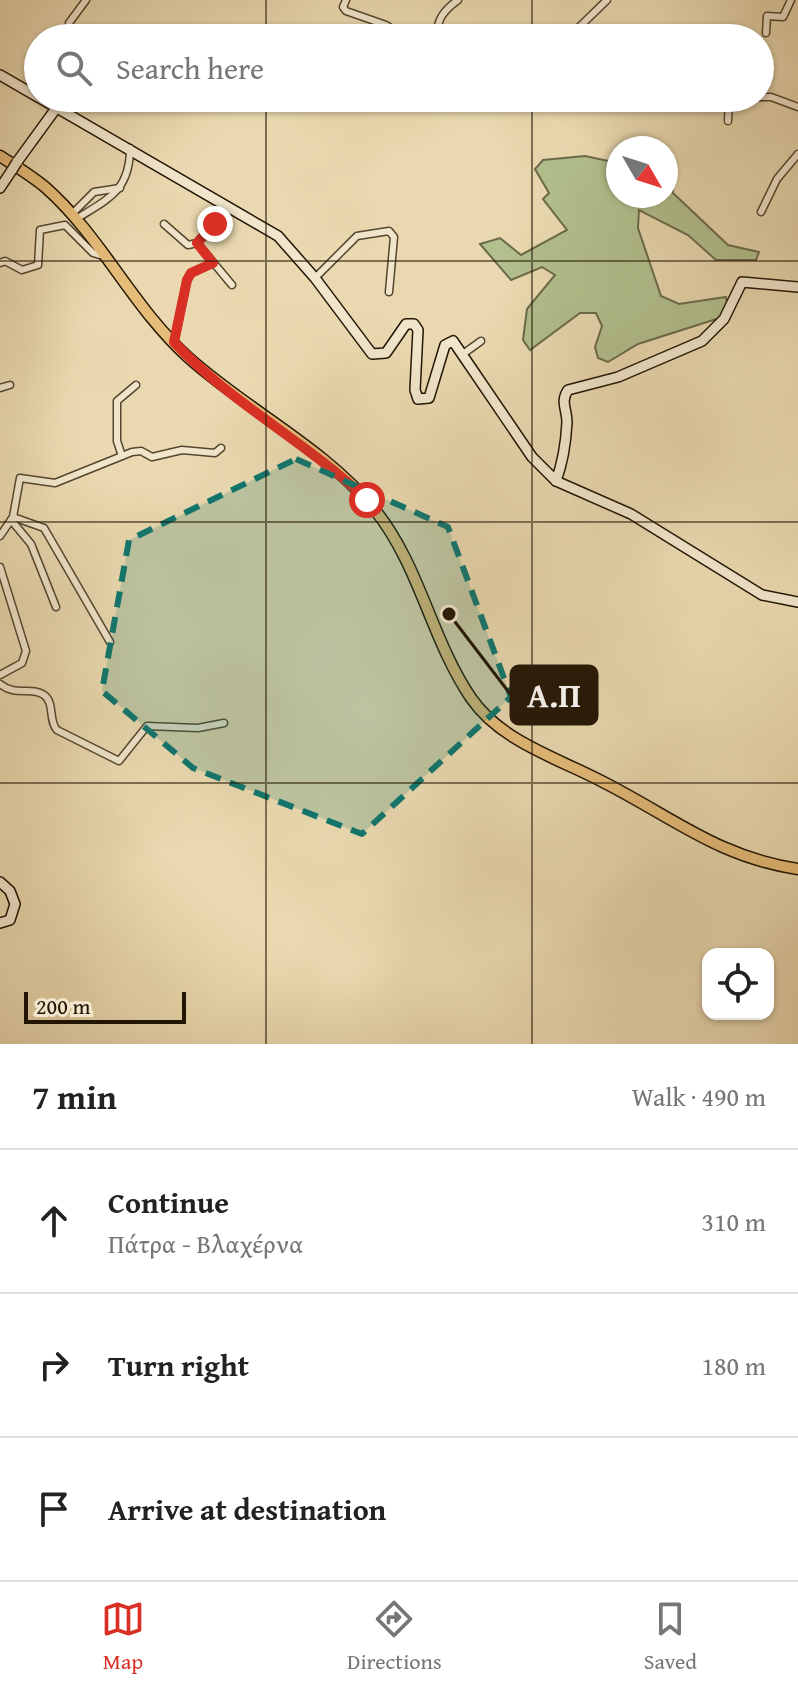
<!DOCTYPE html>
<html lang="en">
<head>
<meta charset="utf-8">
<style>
	body { margin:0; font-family:"Gentium Book Plus",serif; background:#f6f6f6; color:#222 }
	.controls { position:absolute; right:24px; bottom:24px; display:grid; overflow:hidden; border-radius:16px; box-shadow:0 2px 6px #0004 }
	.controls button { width:72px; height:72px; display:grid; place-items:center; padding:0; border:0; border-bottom:2px solid #e0e0e0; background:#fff; color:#222; font:40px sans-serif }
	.compass { position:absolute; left:606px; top:136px; width:72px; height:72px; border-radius:50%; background:#fff; box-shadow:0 2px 6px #0004; rotate:129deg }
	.scale { position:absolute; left:24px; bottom:20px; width:162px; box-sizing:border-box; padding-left:8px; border:4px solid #221504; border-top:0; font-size:22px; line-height:28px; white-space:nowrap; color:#221504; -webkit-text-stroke:6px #f1e6cc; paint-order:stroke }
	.stop { position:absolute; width:24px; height:24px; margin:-18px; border:6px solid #d93025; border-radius:50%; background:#fff }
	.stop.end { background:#d93025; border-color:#fff; box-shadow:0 2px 8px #0008 }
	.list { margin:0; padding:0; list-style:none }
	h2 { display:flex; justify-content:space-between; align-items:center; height:104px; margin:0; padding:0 32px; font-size:34px }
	h2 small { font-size:26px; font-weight:400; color:#767676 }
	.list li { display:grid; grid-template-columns:52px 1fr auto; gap:24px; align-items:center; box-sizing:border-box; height:144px; padding:0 32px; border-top:2px solid #e0e0e0 }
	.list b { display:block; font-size:30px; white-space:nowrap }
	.list p { margin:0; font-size:26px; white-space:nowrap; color:#767676 }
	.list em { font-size:26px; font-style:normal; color:#767676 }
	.icon { flex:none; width:44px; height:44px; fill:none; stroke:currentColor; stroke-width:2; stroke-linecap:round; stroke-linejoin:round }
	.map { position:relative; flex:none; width:798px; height:1044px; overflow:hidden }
	.search { position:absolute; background:#fff; box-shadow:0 2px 6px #0004; left:24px; right:24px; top:24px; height:88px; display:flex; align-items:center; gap:20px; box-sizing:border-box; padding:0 28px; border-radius:44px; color:#767676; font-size:30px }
	.sheet { height:536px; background:#fff }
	nav { display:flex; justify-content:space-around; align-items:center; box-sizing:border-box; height:112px; border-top:2px solid #e0e0e0; background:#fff; font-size:22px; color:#767676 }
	nav a { display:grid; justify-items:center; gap:4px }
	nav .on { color:#d93025 }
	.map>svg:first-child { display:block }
	.green { fill:#b2c08e; stroke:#6a6a49; stroke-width:2 }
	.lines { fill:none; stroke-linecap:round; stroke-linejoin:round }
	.street-casing { stroke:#54462f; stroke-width:9 }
	.secondary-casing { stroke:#221504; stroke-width:12 }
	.primary-casing { stroke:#221504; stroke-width:13 }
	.street { stroke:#f1e6cc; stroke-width:6 }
	.secondary { stroke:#f1e6cc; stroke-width:9 }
	.primary { stroke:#e5bc78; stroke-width:10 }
	.secondary-bridge-casing { stroke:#221504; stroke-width:12; stroke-linecap:butt }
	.secondary-bridge { stroke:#f1e6cc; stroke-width:9 }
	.route { stroke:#d93025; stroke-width:10 }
	.marked { fill:#0f766e; fill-opacity:0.2; stroke:#0f766e; stroke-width:6; stroke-dasharray:16 10; stroke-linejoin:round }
	.grid { fill:none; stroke:#221504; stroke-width:2; stroke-opacity:0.55 }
	.leader { fill:none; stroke:#221504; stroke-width:3 }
	.callout-dot { fill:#221504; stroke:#f1e6cc; stroke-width:3 }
	.callout { fill:#221504; stroke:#221504; stroke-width:3 }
	.callout-label { font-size:34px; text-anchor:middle; font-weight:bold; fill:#fff }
</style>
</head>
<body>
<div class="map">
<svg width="798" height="1044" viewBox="0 0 798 1044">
	<rect width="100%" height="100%" fill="#ead9b0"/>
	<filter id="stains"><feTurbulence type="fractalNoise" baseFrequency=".0025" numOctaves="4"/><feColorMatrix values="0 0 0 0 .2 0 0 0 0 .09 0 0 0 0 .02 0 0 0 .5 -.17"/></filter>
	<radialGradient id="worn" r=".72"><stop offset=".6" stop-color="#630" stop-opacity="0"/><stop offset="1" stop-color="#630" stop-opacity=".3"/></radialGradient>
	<!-- green -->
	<polygon class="green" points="585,156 618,163 618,196 666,196 666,180 672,181 673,193 728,245 759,252 756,260 716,260 688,235 639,210 638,228 661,296 679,304 726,297 729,315 638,344 608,362 598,358 595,347 602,326 596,313 580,313 530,350 523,340 527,309 555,275 542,267 511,280 480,244 500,238 521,255 567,230 543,199 549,193 535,169 543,160"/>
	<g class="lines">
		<!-- street casing -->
		<g class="street-casing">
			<g id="street">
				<polyline points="346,0 343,7 346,11 386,25 406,38"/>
				<polyline points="766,33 767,16 783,17 791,0"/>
				<polyline points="79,38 71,32 69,23 86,0"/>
				<polyline points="153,38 157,33"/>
				<path d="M437,38C436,20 444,10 458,0"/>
				<polyline points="568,38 607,0"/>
				<polyline points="760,97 771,97 798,107"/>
				<polyline points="57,107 65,98"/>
				<polyline points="728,121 729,101 752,98"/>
				<polyline points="761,212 777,179 798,154"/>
				<polyline points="71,215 94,192 120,188"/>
				<path d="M76,219C108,199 130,191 130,148"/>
				<polyline points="164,224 188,245 197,243"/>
				<polyline points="197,243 232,285"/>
				<polyline points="197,243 229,207"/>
				<polyline points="0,263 5,261 22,270 38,265 40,230 65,225 93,253 103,256"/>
				<polyline points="315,278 357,236 389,231 394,237 389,292"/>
				<polyline points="174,342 187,280 191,273 213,263"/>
				<polyline points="463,354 481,341"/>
				<polyline points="0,388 10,385"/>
				<polyline points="122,456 117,441 117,401 136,385"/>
				<polyline points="13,517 44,528 110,642"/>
				<polyline points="11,520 31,544 56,607"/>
				<polyline points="0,536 13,517 20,478 55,483 132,452 141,451 152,457 182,450 215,453 221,448"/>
				<polyline points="0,567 26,651 22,663 0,675"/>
				<path d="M0,684C16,697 31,686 44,695C55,703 48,720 57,730L119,761L147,726L198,728L224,723"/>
			</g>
		</g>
		<!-- secondary casing -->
		<g class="secondary-casing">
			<g id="secondary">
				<polyline points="0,75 38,97"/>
				<polyline points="40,98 278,236 315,278 372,354 386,353 406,324 414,324 418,330 415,390 418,399 429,398 445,345 453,341 532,457 556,481 631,514 762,595 798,602"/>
				<polyline points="17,162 57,107"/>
				<polyline points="0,188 12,170"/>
				<path d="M556,481C563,462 566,442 567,422C567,409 560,402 568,390L618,377L702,341L724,319L742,282L798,287"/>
				<polyline points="0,882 10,891 15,904 10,920 0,923"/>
			</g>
		</g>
		<!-- primary casing -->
		<g class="primary-casing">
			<path id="primary" d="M0,156C15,166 31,175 45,187C101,236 133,308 189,358C248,411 325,448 375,510C420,566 431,639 471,698C502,743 561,759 607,784C675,819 719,857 798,869"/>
		</g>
		<!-- street -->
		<use href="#street" class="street"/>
		<!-- secondary -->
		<use href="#secondary" class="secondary"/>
		<!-- primary -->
		<use href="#primary" class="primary"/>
		<!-- secondary-bridge casing -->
		<g class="secondary-bridge-casing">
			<polyline id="secondary-bridge" points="12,170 17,162"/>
		</g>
		<!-- secondary-bridge -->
		<use href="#secondary-bridge" class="secondary-bridge"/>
	</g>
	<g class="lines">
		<!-- route -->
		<path class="route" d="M215,224L197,243L213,263L191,273L187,280L174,342C230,403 307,442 367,500"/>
	</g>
	<!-- marked area -->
	<path class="marked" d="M296,459L448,527L511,697L362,834L193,768L102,691L129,540Z"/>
	<!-- grid -->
	<path class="grid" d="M266,0V38M532,0V38M266,98V1044M532,98V1044M0,261H798M0,522H798M0,783H798"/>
	<!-- callouts -->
	<path class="leader" d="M449 614L511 695"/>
	<circle class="callout-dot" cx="449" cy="614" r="8"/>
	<rect class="callout" x="511" y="666" width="86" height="58" rx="8"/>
	<g class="callout-label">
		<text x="554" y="707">Α.Π</text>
	</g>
	<rect width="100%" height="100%" filter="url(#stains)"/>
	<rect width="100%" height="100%" fill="url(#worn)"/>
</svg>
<div class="controls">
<button><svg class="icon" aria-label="locate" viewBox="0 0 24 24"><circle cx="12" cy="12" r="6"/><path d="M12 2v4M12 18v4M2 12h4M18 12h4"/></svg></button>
</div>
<svg class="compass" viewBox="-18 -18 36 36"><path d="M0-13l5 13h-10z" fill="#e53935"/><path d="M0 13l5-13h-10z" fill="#767676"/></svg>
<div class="scale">200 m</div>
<div class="stop" style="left:367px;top:500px"></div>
<div class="stop end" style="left:215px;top:224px"></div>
<div class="search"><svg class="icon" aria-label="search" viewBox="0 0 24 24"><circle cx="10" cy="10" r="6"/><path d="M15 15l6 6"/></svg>Search here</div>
</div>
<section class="sheet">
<h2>7 min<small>Walk · 490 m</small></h2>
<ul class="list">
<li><svg class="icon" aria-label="ahead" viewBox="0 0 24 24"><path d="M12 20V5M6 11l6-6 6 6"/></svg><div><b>Continue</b><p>Πάτρα - Βλαχέρνα</p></div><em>310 m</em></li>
<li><svg class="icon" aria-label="right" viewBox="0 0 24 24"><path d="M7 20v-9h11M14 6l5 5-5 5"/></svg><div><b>Turn right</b></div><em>180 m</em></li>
<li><svg class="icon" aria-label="arrive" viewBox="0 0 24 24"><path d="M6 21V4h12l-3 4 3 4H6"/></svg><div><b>Arrive at destination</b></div></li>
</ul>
</section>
<nav>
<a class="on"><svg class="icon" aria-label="map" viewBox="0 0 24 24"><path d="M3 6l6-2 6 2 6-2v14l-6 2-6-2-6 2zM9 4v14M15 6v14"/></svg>Map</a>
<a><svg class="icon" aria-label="directions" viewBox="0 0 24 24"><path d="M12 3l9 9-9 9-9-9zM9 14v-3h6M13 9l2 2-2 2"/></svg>Directions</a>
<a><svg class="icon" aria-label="saved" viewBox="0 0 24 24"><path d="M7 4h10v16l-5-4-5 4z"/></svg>Saved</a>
</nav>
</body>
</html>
